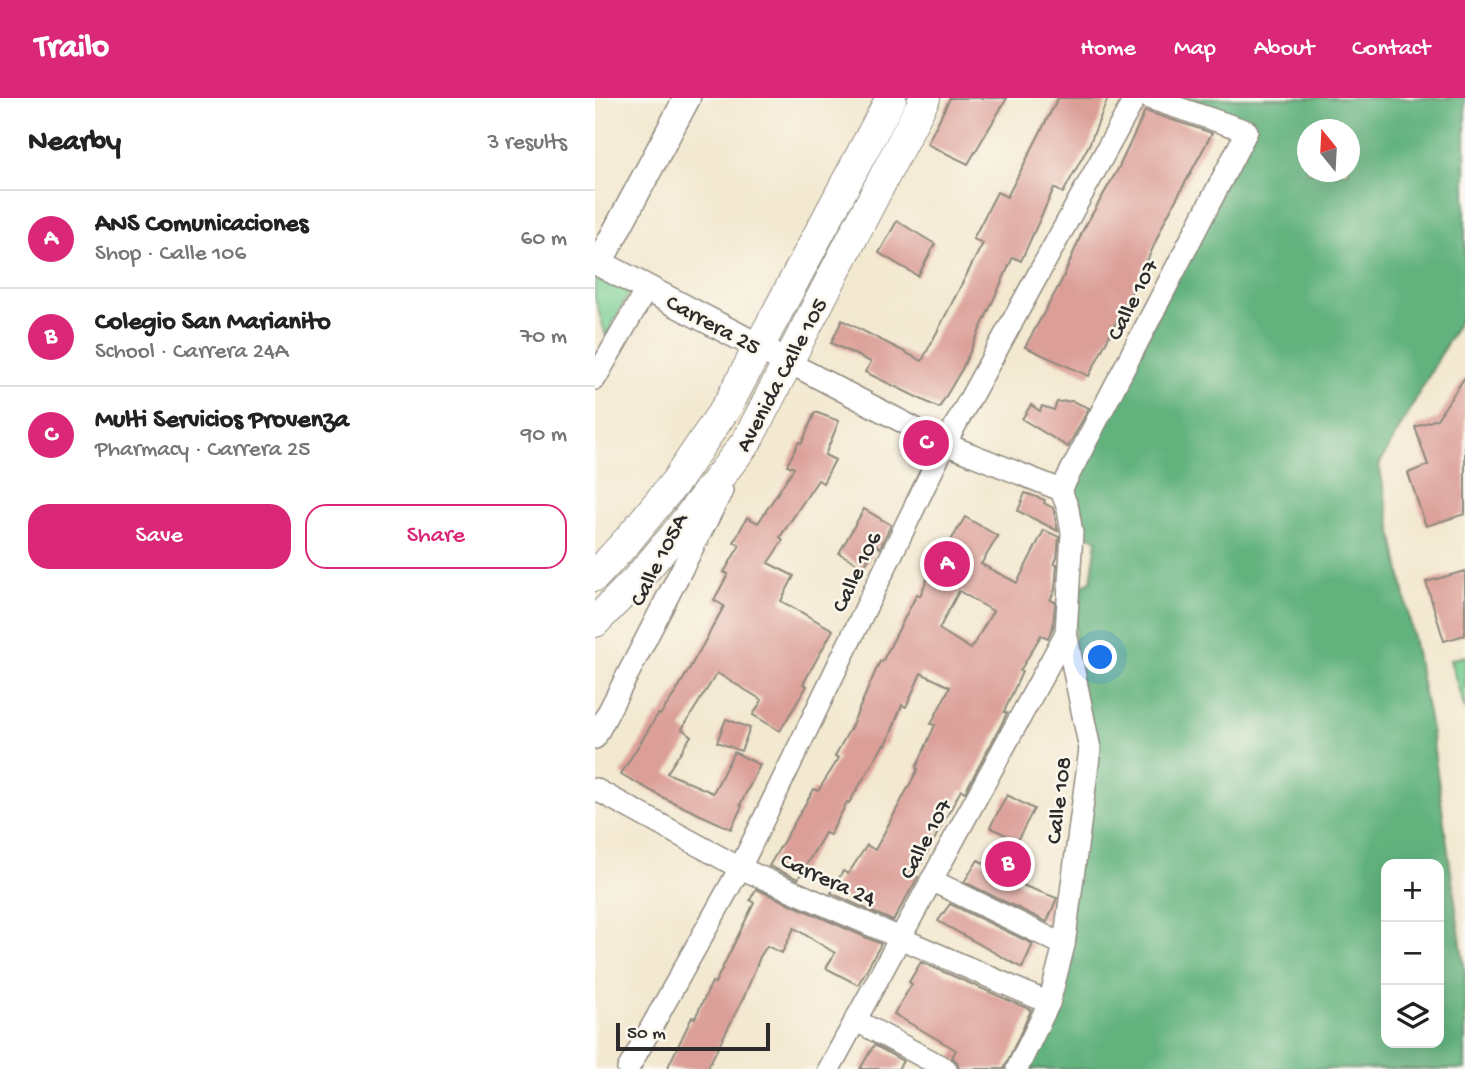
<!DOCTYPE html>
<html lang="en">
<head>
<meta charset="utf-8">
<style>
	body { margin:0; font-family:"Gochi Hand",sans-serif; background:#f6f6f6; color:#222 }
	.controls { position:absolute; right:21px; bottom:21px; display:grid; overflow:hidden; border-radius:14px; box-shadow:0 7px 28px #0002 }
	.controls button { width:63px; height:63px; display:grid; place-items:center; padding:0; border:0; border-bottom:2px solid #e0e0e0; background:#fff; color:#222; font:35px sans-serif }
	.compass { position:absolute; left:702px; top:21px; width:63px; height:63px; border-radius:50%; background:#fff; box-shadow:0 7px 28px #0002; rotate:342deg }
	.scale { position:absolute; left:21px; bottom:18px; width:154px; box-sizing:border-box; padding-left:7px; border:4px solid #2b2b2b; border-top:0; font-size:19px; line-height:24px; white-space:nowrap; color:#2b2b2b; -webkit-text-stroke:5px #fbf7ec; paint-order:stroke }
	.you { position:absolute; left:506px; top:560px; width:24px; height:24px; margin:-18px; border:5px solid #fff; border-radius:50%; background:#1a73e8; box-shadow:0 0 0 10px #1a73e833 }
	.badge { display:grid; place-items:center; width:46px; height:46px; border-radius:50%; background:#db2777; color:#fff; font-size:23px; font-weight:700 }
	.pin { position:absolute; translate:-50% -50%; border:4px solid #fff; box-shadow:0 2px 7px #0006 }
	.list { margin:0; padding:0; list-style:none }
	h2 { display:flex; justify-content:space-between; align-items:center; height:91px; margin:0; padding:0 28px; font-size:30px }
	h2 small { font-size:23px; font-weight:400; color:#767676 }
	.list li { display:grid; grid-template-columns:46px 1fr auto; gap:21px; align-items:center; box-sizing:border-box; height:98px; padding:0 28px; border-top:2px solid #e0e0e0 }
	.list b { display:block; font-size:26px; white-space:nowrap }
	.list p { margin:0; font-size:23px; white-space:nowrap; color:#767676 }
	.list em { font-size:23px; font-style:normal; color:#767676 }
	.actions { display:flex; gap:14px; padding:21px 28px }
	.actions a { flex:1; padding:16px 0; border:2px solid #db2777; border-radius:21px; text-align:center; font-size:24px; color:#db2777 }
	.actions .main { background:#db2777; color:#fff }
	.icon { flex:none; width:38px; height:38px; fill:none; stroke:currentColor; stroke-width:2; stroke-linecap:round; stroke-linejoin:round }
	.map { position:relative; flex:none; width:870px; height:971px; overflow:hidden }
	header { display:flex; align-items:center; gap:42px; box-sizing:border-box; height:98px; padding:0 35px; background:#db2777; color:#fff }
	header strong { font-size:33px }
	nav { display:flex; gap:38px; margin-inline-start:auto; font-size:24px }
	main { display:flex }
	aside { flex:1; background:#fff }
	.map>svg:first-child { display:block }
	.green { fill:#79cf94; stroke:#527d60; stroke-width:2 }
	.forest { fill:#62b27e; stroke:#466e54; stroke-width:2; fill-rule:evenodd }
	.building { fill:#db9f98; fill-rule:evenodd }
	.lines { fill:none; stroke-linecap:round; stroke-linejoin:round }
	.minor-casing { stroke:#8f8a7e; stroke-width:24 }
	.tertiary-casing { stroke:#8f8a7e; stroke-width:29 }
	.secondary-casing { stroke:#8f8a7e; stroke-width:32 }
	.minor { stroke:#fff; stroke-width:21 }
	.tertiary { stroke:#fff; stroke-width:26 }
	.secondary { stroke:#fff; stroke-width:30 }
	.labels { text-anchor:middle; stroke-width:5; stroke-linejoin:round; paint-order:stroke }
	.street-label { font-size:23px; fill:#2b2b2b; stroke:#fbf7ec }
</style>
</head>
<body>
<header>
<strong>Trailo</strong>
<nav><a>Home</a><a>Map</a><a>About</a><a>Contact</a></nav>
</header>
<main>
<aside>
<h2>Nearby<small>3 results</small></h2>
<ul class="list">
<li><span class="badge">A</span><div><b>ANS Comunicaciones</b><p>Shop · Calle 106</p></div><em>60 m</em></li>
<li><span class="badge">B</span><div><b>Colegio San Marianito</b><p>School · Carrera 24A</p></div><em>70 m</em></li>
<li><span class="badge">C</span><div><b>Multi Servicios Provenza</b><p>Pharmacy · Carrera 25</p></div><em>90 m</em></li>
</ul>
<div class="actions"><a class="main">Save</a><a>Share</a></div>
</aside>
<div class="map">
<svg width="870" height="971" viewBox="0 0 870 971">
	<rect width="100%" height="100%" fill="#fbf7ec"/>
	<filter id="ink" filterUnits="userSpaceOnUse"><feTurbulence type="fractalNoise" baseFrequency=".0143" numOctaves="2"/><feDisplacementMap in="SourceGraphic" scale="14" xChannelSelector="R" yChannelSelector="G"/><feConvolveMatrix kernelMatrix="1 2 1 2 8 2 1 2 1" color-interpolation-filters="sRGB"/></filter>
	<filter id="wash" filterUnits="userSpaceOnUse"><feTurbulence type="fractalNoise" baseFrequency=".00686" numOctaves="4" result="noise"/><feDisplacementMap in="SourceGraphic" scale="28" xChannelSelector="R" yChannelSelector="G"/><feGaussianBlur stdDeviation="1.57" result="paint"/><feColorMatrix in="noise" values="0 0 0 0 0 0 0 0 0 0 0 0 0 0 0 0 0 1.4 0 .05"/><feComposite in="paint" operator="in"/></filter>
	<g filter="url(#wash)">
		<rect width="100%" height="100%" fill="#f3e8d0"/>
		<!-- green -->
		<g class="green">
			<polygon points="0,176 35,193 11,238 0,200"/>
			<polygon points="870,558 870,612 855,562"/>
		</g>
		<!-- forest -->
		<path class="forest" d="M581,0H870V213L784,367L836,631L870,875V971H435L459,910L499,650L479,547L482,490L496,483L502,442L484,432L473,391L658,30ZM712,32H754V74H712ZM791,766H844V945H791Z"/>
		<g id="blocks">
			<!-- building -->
			<g class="building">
				<polygon points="355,0 412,0 373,66 332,46"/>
				<polygon points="463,0 513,0 494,47 468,95 459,90 426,163 418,159 367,271 344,310 270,274 276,264 236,245 247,222 327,263 388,145 378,141 402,94 412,99"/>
				<polygon points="550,13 617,35 570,122 553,161 494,278 430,249 467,182 488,132 523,71"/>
				<polygon points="302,123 340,146 323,178 284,155"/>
				<polygon points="870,279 870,416 831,428 813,375 833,367 820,329 842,321"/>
				<polygon points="477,303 494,310 473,349 427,321 436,307 445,313 447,308 459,312 462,304"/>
				<polygon points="220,314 244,323 230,357 240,362 228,385 223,382 185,439 188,442 173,465 199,478 186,503 238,532 208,586 212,588 185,633 158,617 167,602 122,575 87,631 96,638 72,675 118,695 139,654 165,667 145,707 147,708 136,731 71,701 26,676 63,616 65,617 81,594 109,545 129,508 119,502 133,476 129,474 145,447 139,444 152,419 163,425 199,370 192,367 204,344 207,345"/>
				<polygon points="430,395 450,402 449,405 458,410 463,433 423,413"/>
				<polygon points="269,411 296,427 285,450 282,447 269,469 244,455"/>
				<path d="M370,419L403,438L386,466L422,485L449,432L464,439L462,460L459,466L462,467L460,492L455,502L460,504L458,529L453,540L446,537L425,573L427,574L409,614L412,615L404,631L370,694L366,692L320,777L323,779L298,823L236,795L248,773L253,776L272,747L280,752L323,671L321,670L340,627L336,626L355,589L326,575L311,609L307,607L291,647L289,646L254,705L252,704L235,737L230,735L203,781L174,768L219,691L223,693L244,660L240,658L257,627L285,563L287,564L322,496L325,498L338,468L340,469ZM364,493L398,513L376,551L344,531Z"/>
				<polygon points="870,473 870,537 849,543 831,484"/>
				<polygon points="131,621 155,630 146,653 122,644"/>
				<polygon points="412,697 439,711 422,743 395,729"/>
				<polygon points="383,762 432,789 462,800 452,824 369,784"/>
				<polygon points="161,791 286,846 263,887 231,870 240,855 199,830 187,855 172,848 165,859 149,899 112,971 72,971 97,919 100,920 117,884 120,885 159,805 155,802"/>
				<polygon points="355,806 438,846 427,870 343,823"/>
				<polygon points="326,864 436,912 409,971 364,971 362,964 357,959 361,952 299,916 317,886 314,884"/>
				<polygon points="279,947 308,963 303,971 265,971"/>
			</g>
		</g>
	</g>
	<g filter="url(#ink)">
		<use href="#blocks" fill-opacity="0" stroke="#8f8a7e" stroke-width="2"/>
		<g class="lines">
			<!-- minor casing -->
			<g class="minor-casing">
				<g id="minor">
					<polyline points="193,264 350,346 466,392"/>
					<polyline points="0,281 52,190"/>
					<polyline points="466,392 652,33 554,0"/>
					<polyline points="0,640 127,393"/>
					<polyline points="0,691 145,770 454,905"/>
					<polyline points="336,782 469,847"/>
					<polyline points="260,922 351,971"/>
					<polyline points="33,971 145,770 350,346 540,0"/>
					<polyline points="234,971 471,535"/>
					<polyline points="422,971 454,905 469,847 495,651 471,535 477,435 473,411 466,392"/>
				</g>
			</g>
			<!-- tertiary casing -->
			<g class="tertiary-casing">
				<g id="tertiary">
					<polyline points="0,163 181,258"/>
					<polyline points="4,165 92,0"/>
				</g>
			</g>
			<!-- secondary casing -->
			<g class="secondary-casing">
				<g id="secondary">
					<polyline points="0,478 33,442 81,383 134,305 296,0"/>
					<polyline points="0,524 44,479 79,438 152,343 330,0"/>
				</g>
			</g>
			<!-- minor -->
			<use href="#minor" class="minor"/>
			<!-- tertiary -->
			<use href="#tertiary" class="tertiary"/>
			<!-- secondary -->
			<use href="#secondary" class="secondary"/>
		</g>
	</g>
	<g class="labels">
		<!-- street labels -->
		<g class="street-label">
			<text transform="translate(536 201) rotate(-63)" y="8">Calle 107</text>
			<text transform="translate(119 225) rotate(28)" y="8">Carrera 25</text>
			<text transform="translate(185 276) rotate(-62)" y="8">Avenida Calle 105</text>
			<text transform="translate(62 461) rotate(-63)" y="8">Calle 105A</text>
			<text transform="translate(260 473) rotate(-64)" y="8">Calle 106</text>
			<text transform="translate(462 702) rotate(-83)" y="8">Calle 108</text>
			<text transform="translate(329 740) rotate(-62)" y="8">Calle 107</text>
			<text transform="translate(234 780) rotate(24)" y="8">Carrera 24</text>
		</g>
	</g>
</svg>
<div class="controls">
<button>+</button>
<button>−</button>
<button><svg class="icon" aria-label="layers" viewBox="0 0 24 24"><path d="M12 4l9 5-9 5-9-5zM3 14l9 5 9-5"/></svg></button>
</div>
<svg class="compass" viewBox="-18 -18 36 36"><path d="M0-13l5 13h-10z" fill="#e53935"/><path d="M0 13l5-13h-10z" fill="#767676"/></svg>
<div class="scale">50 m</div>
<div class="you"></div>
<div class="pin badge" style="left:352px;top:466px">A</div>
<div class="pin badge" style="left:413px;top:766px">B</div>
<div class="pin badge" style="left:331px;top:345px">C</div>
</div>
</main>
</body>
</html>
